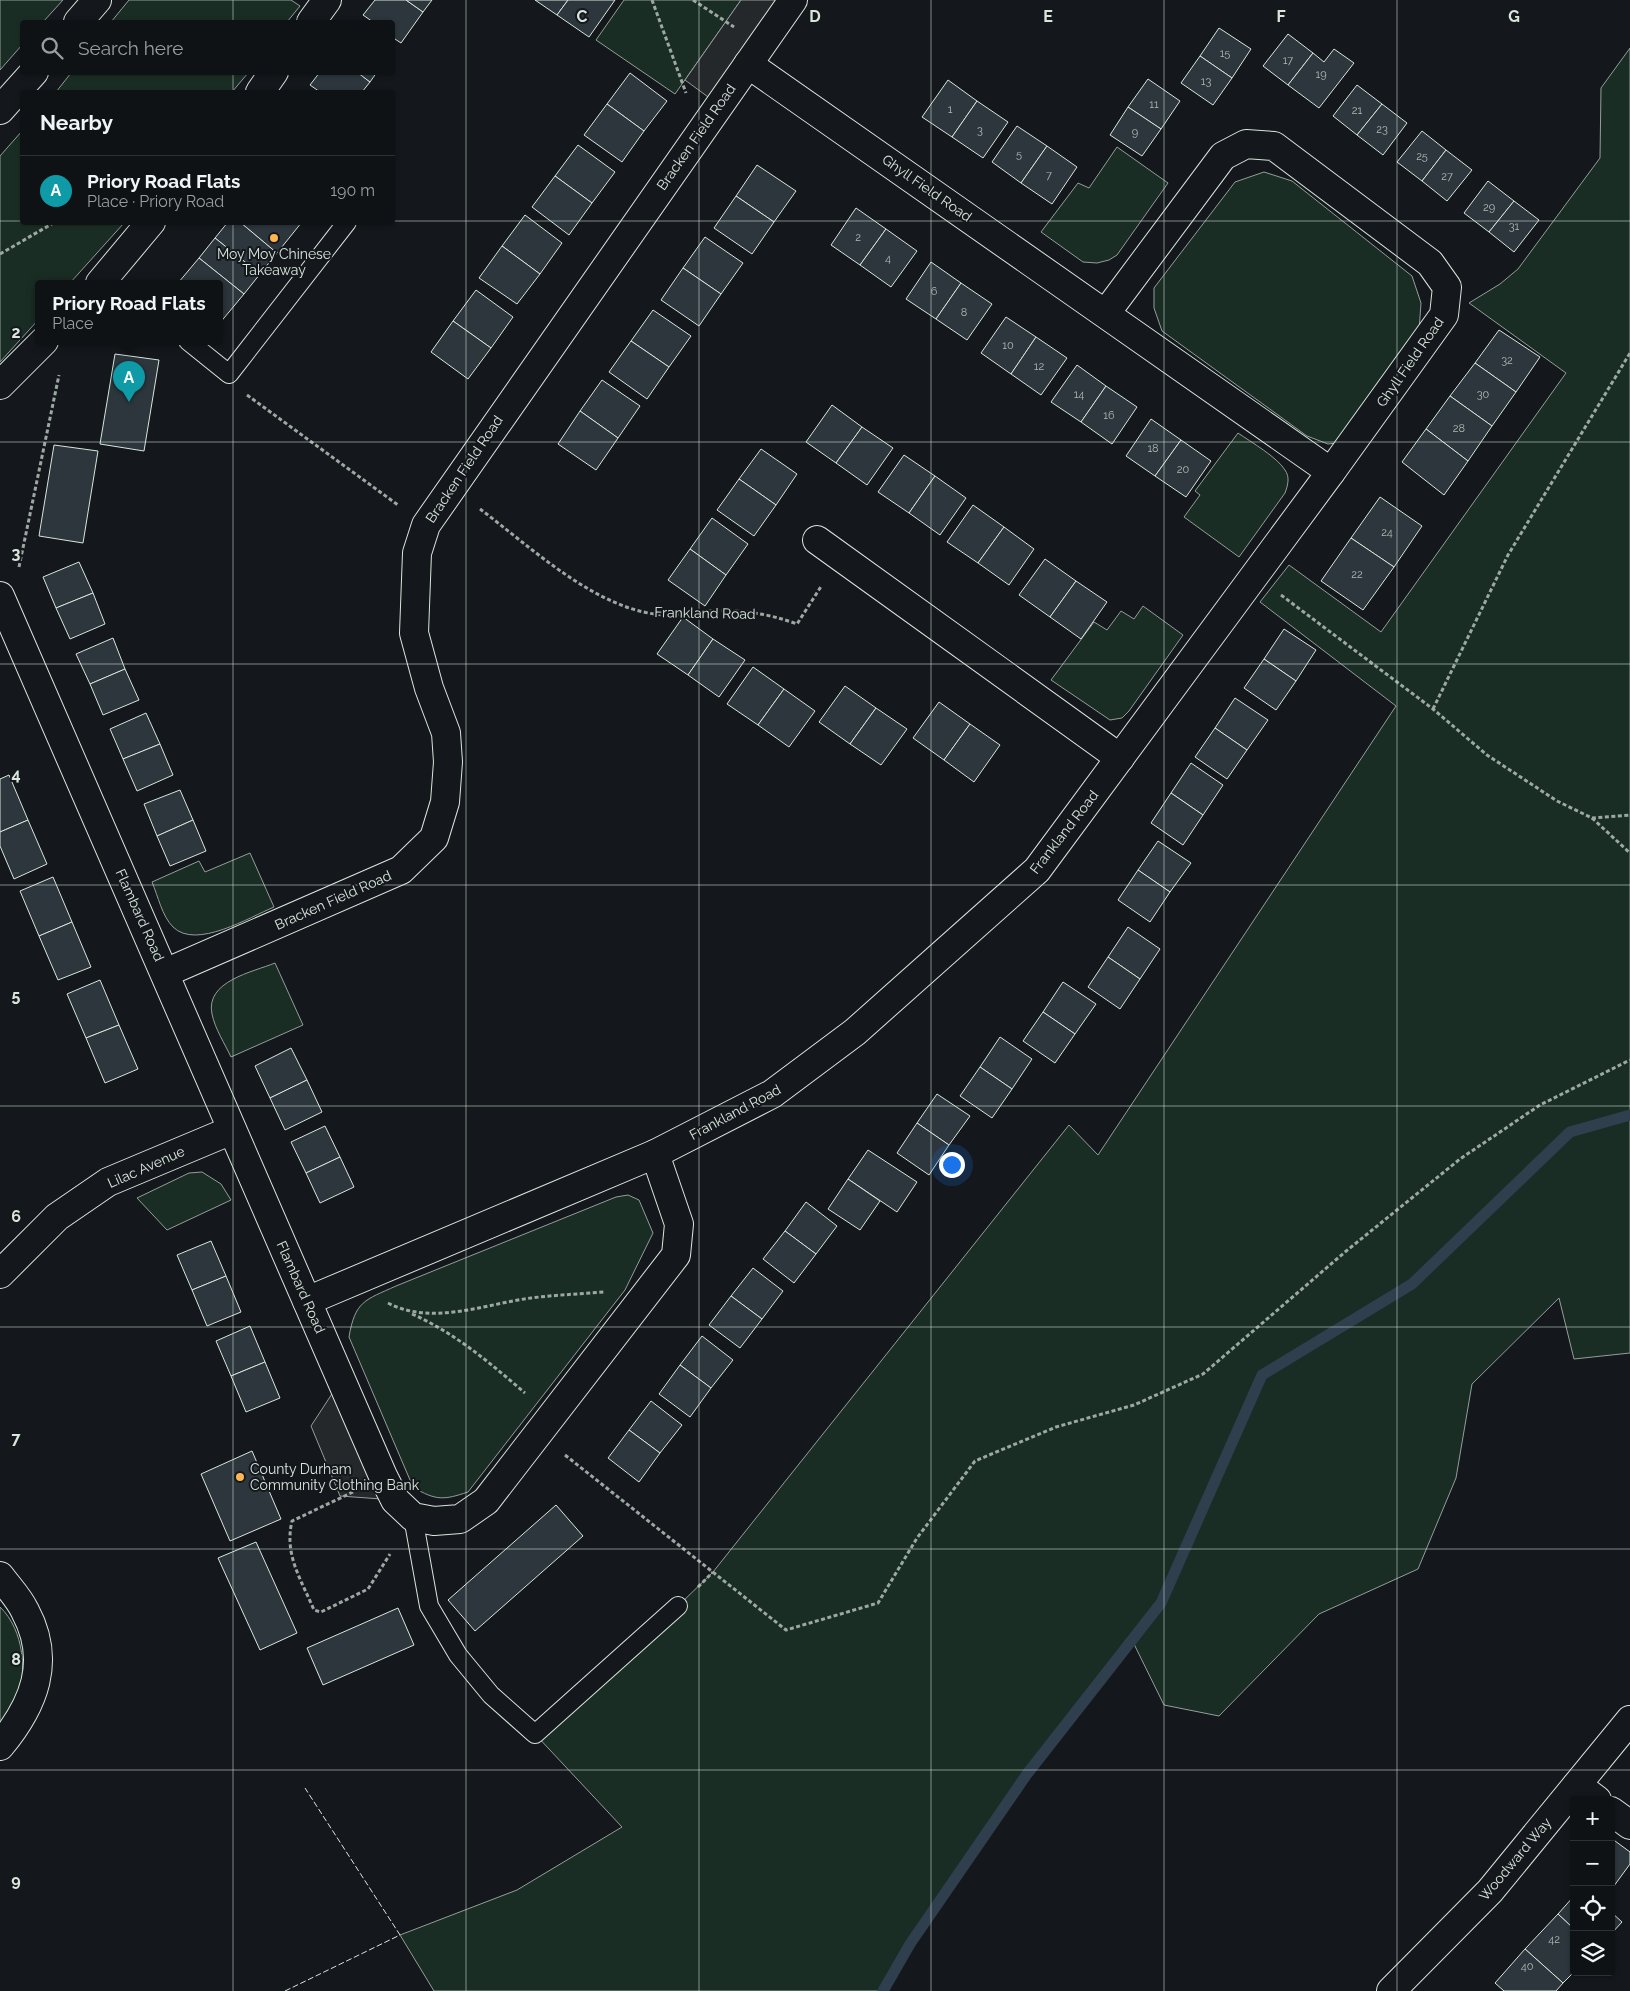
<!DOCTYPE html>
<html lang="en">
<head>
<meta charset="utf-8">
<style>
	body { margin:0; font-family:Raleway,sans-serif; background:#181b1e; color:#f1f3f6 }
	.controls { position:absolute; right:15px; bottom:15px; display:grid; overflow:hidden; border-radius:5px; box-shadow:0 1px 4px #0004 }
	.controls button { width:45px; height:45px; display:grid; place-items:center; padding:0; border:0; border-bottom:1px solid #2f3234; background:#0f1215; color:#f1f3f6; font:25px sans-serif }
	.you { position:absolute; left:951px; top:1164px; width:18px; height:18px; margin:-12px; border:4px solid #fff; border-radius:50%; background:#1a73e8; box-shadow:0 0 0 8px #1a73e833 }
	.badge { display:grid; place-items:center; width:32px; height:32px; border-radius:50%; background:#ffb74d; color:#fff; font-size:16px; font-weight:700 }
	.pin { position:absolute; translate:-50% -41px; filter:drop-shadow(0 1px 2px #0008) }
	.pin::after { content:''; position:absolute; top:26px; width:18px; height:15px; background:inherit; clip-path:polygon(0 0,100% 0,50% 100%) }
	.popup { position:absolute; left:35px; top:280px; width:188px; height:65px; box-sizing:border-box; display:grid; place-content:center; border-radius:5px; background:#0f1215; filter:drop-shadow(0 1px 4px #0005); font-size:16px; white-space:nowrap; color:#9b9ea0 }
	.popup b { font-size:19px; color:#f1f3f6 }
	.popup::after { content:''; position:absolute; left:50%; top:100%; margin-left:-10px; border:10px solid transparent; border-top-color:#0f1215 }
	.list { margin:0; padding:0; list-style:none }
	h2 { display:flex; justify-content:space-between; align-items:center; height:65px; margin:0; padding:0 20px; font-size:21px }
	h2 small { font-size:16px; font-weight:400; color:#9b9ea0 }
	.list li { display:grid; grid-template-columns:32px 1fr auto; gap:15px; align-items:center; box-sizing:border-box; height:70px; padding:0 20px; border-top:1px solid #2f3234 }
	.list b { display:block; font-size:19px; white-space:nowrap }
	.list p { margin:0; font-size:16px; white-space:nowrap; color:#9b9ea0 }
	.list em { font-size:16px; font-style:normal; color:#9b9ea0 }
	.icon { flex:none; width:28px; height:28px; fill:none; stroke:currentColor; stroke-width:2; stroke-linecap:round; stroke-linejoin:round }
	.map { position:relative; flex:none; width:1630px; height:1991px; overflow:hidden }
	.search { position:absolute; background:#0f1215; box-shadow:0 1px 4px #0004; left:20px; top:20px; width:375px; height:55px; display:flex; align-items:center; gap:12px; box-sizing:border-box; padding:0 18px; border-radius:5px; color:#9b9ea0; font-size:19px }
	.panel { position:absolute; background:#0f1215; box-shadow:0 1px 4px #0004; left:20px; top:90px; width:375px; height:135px; border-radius:5px }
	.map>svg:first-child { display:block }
	.green { fill:#1a2d24; stroke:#939e99 }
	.parking { fill:#24282b; stroke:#939e99 }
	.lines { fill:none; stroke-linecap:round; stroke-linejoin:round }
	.stream { stroke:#2f3f4d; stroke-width:11 }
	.building { fill:#2c363c; stroke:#d8e6dc }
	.lane-casing { stroke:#d8e6dc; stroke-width:20 }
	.street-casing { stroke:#d8e6dc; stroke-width:30 }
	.secondary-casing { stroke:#d8e6dc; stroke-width:30 }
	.path { stroke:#9da8a2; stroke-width:3; stroke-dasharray:4 2.5; stroke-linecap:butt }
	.lane { stroke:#14181c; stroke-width:18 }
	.street { stroke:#14181c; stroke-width:28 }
	.secondary { stroke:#14181c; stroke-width:28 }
	.fence { stroke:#d8e6dc; stroke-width:1; stroke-dasharray:6 2.5; stroke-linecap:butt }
	.grid { fill:none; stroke:#d8e6dc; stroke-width:1; stroke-opacity:0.55 }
	.poi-dot { fill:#ffb74d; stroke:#14181c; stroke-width:2 }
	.labels { text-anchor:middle; stroke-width:4; stroke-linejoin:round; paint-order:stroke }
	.number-label { font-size:11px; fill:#adbab4 }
	.street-label { font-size:14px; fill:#d8e6dc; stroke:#14181c }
	.poi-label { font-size:14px; fill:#d8e6dc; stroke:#14181c }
	.grid-label { font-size:16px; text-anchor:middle; font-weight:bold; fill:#d8e6dc; stroke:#14181c; stroke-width:4; stroke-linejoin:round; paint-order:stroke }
</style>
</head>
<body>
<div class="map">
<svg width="1630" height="1991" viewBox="0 0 1630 1991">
	<rect width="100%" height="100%" fill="#14181c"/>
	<!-- green -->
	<g class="green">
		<polygon points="0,0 63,0 43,22 22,22 22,45 0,70"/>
		<polygon points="129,0 291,0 300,6 287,22 111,22"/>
		<polygon points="624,0 741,0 675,94 596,40"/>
		<path d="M1630,48V1353L1574,1359L1559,1298L1472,1384L1456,1478L1418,1569L1319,1614L1219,1716L1164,1705L1132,1640C1044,1753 955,1867 883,1991H434L400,1935L517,1890L622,1827L535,1734L678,1606L713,1572L1069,1125L1098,1155L1396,706L1260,602L1289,565L1381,632L1566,373L1469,303L1500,284L1518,269L1600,158L1601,88Z"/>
		<polygon points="71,73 71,72 248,73 232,92 56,92"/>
		<polygon points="22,131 22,222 124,223 70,283 39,283 39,319 0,362 0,156"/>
		<polygon points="1117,147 1168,183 1117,255 1109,260 1097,263 1083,262 1041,232 1078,183 1089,188"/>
		<polygon points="1264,172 1292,181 1412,276 1421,303 1419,331 1337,443 1328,444 1307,436 1162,331 1154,308 1154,288 1235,182"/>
		<path d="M1238,433C1251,442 1277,457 1285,470C1290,477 1288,485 1285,493L1239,557L1184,517L1200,495L1195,491Z"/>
		<polygon points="1143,606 1183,635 1129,711 1122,718 1110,720 1051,680 1094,622 1107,630 1121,611 1134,619"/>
		<path d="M250,853L274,907C250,917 196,950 173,927C162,916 158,896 152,882L199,861L205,872Z"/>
		<path d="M275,963L303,1025L231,1057C225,1044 215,1029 212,1014C205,981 253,972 275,963Z"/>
		<polygon points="202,1172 221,1184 231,1200 167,1230 137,1198 189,1173"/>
		<path d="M628,1195L639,1200L653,1233L625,1290L468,1492C444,1500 436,1501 413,1487L349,1337C355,1301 365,1300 396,1286L616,1197Z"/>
		<path d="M0,1607C24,1630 28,1673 16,1702C12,1710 5,1718 0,1725Z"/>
	</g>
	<!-- parking -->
	<g class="parking">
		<polygon points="741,0 779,0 719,105 685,80"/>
		<polygon points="341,1380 395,1500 340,1496 311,1426"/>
	</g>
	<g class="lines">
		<!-- stream -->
		<polyline class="stream" points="883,1991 910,1944 1027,1774 1161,1603 1262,1375 1412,1284 1570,1132 1630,1115"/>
	</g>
	<!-- building -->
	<g class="building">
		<polygon points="375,0 406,0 423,12 401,43 392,37 392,22 373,22 363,15"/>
		<polygon points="406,0 432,0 423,12"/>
		<polygon points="535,0 568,0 557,15"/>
		<polygon points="568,0 615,0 589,37 557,15"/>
		<polygon points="1219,28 1251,49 1232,78 1200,56"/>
		<polygon points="1288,34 1313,53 1288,85 1263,66"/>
		<polygon points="1334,49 1354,63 1319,108 1288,85 1313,53 1324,62"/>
		<polygon points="1200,56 1232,78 1213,105 1181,83"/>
		<polygon points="320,72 357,72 370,82 362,92 320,92 310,85"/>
		<polygon points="357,72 377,72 370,82"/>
		<polygon points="630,73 667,101 644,131 607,104"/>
		<polygon points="1148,79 1180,101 1161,129 1128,107"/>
		<polygon points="948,80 977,101 952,137 922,117"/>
		<polygon points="1357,85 1382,104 1357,135 1333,116"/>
		<polygon points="977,101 1008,122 983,158 952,137"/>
		<polygon points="607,104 644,131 622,162 584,135"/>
		<polygon points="1382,104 1407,123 1383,155 1357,135"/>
		<polygon points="1128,107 1161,129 1142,156 1110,135"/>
		<polygon points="1017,126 1047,146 1021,183 992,162"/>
		<polygon points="1422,131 1446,150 1422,181 1397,162"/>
		<polygon points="578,145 615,172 592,203 555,176"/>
		<polygon points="1047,146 1077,167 1052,204 1021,183"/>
		<polygon points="1446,150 1472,170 1447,201 1422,181"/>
		<polygon points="757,165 796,191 774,222 736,196"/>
		<polygon points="555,176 592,203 569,235 532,207"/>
		<polygon points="1488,181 1514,201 1489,232 1464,213"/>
		<polygon points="736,196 774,222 752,254 714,228"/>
		<polygon points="1514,201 1539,220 1514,252 1489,232"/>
		<polygon points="856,208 886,229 860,265 831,245"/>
		<polygon points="525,215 562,243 540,274 502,246"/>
		<polygon points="228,222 240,222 277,253 260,274 215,238"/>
		<polygon points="240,222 302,222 277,253"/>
		<polygon points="886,229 917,251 891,287 860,265"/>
		<polygon points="705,237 743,263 721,294 683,268"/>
		<polygon points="215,238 260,274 244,294 199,258"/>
		<polygon points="502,246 540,274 517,304 479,278"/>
		<polygon points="199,258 244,294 219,324 219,283 178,283"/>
		<polygon points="931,262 961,283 936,319 906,299"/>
		<polygon points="683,268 721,294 699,326 661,300"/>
		<polygon points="961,283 992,304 967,340 936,319"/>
		<polygon points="476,290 513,317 491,348 453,321"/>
		<polygon points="653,310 691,336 669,367 631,341"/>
		<polygon points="1006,317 1036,337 1011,374 981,353"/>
		<polygon points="453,321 491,348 468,379 431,352"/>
		<polygon points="1499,330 1540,357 1516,392 1475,363"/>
		<polygon points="1036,337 1067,358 1041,395 1011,374"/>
		<polygon points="631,341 669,367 647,399 609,372"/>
		<polygon points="115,354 159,360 144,451 100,444"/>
		<polygon points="1475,363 1516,392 1492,426 1450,396"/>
		<polygon points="1077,365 1106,386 1081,422 1051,402"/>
		<polygon points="602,380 640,406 618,438 580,411"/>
		<polygon points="1106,386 1137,407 1112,444 1081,422"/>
		<polygon points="1450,396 1492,426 1468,461 1426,429"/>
		<polygon points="832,405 862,427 836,463 806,442"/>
		<polygon points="580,411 618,438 596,470 558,444"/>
		<polygon points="1151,419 1181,440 1155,476 1126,456"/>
		<polygon points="862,427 893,448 867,485 836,463"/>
		<polygon points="1426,429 1468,461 1444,495 1402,462"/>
		<polygon points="1181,440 1211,461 1186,497 1155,476"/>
		<polygon points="54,445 98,451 83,543 39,536"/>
		<polygon points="761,449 797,474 776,505 739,479"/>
		<polygon points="904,455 935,476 909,513 878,492"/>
		<polygon points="935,476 966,498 940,535 909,513"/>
		<polygon points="739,479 776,505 754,536 717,510"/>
		<polygon points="1380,497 1422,526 1394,567 1351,538"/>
		<polygon points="973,505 1004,527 978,563 947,542"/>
		<polygon points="712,518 748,544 726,575 690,549"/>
		<polygon points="1004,527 1034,549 1009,585 978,563"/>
		<polygon points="1351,538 1394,567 1363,610 1321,581"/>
		<polygon points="690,549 726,575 705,606 668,580"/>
		<polygon points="1045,559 1076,581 1050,617 1019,595"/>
		<polygon points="79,562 93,593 56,608 43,577"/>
		<polygon points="1076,581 1107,602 1081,639 1050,617"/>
		<polygon points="93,593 105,624 70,639 56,608"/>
		<polygon points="683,617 713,639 688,675 657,654"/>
		<polygon points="1284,629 1316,650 1296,681 1264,659"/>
		<polygon points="113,638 125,669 90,684 76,654"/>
		<polygon points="713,639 745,660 719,697 688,675"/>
		<polygon points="1264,659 1296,681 1276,710 1244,688"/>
		<polygon points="753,667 784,689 758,725 727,704"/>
		<polygon points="125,669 139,700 103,715 90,684"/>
		<polygon points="845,686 876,708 850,744 819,722"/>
		<polygon points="784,689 815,711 789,747 758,725"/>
		<polygon points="1235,698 1268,720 1247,750 1215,728"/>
		<polygon points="939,702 970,724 944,760 913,738"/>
		<polygon points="876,708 907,729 881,765 850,744"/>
		<polygon points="146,713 160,744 123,759 110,729"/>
		<polygon points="970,724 1000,745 974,782 944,760"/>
		<polygon points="1215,728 1247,750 1227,779 1195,757"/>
		<polygon points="160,744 173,775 137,791 123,759"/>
		<polygon points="1191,763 1223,785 1203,815 1171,793"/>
		<polygon points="9,775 28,820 0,832 0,779"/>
		<polygon points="180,790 193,820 157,836 144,804"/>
		<polygon points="1171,793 1203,815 1183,845 1151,823"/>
		<polygon points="28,820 47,864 14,879 0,846 0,832"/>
		<polygon points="193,820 206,851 170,866 157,836"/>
		<polygon points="1158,841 1191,863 1170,892 1138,870"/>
		<polygon points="1138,870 1170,892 1150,922 1118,900"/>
		<polygon points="53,877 72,922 39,936 20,891"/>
		<polygon points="72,922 91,967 58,980 39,936"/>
		<polygon points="1128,927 1160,949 1140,979 1108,957"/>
		<polygon points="1108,957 1140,979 1120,1009 1088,987"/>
		<polygon points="100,980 119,1025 86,1038 67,994"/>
		<polygon points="1063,982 1096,1004 1075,1034 1043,1012"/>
		<polygon points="1043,1012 1075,1034 1055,1063 1023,1041"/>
		<polygon points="119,1025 138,1069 105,1083 86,1038"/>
		<polygon points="1000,1037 1032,1059 1012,1089 980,1067"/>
		<polygon points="291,1048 307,1080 270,1098 255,1066"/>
		<polygon points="980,1067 1012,1089 992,1118 960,1096"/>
		<polygon points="307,1080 322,1112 285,1130 270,1098"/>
		<polygon points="937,1094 970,1116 949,1145 917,1123"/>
		<polygon points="917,1123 949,1145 929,1175 897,1153"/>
		<polygon points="325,1126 340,1157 306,1173 291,1142"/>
		<polygon points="868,1150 917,1182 897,1212 848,1179"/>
		<polygon points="340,1157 354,1187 320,1203 306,1173"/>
		<polygon points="848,1179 880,1201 860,1230 828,1209"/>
		<polygon points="806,1202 837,1226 816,1254 785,1231"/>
		<polygon points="785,1231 816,1254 794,1283 763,1259"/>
		<polygon points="211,1241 226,1276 192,1290 177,1255"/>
		<polygon points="753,1268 783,1291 762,1319 731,1296"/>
		<polygon points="226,1276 241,1312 207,1326 192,1290"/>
		<polygon points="731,1296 762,1319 740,1348 709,1325"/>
		<polygon points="250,1326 265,1362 231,1376 216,1341"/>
		<polygon points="702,1336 733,1360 711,1388 680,1365"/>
		<polygon points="265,1362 280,1398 246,1412 231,1376"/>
		<polygon points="680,1365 711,1388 690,1417 659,1394"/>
		<polygon points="651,1401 682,1425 660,1453 629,1430"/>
		<polygon points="629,1430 660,1453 639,1482 608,1458"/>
		<polygon points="252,1451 281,1519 230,1541 201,1474"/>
		<polygon points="556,1505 583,1536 475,1631 448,1600"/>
		<polygon points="256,1542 297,1633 260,1650 218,1558"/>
		<polygon points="398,1608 414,1645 323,1685 307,1648"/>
		<polygon points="1611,1838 1630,1852 1630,1864 1611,1890"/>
		<polygon points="1574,1896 1574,1929 1558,1914"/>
		<polygon points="1611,1912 1622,1922 1611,1934"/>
		<polygon points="1558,1914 1574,1929 1574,1972 1563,1983 1525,1949"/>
		<polygon points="1525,1949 1563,1983 1556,1991 1504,1991 1495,1983"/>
	</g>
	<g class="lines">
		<!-- lane casing -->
		<g class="lane-casing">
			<g id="lane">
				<polyline points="188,341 229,374 347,222"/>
				<polyline points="413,1517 429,1606 458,1655 491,1695 535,1734 678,1606"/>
			</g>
		</g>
		<!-- street casing -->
		<g class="street-casing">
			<g id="street">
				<polyline points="311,22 327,0"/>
				<polyline points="748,64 1331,472 1444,315 1447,287 1430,263 1274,146 1246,144 1223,156 1106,313"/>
				<polyline points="260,92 274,72"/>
				<polyline points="100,283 151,222"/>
				<polyline points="0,385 44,341"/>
				<polyline points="817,540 1120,758"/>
				<polyline points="0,596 383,1476 395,1500 413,1517 434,1521 460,1519 486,1501 676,1255 679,1224 655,1154"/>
				<polyline points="165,973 401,870 434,838 445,802 448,762 446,733 429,688 414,633 417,553 426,525 793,0"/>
				<polyline points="0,1274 57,1217 108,1182 232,1130"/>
				<polyline points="307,1301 655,1154 772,1094 855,1032 1037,870 1331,472"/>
				<path d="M0,1576C8,1587 19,1598 25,1611C52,1661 34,1705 0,1746"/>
				<polyline points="1577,1785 1597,1800"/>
				<polyline points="1611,1811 1630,1825"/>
				<polyline points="1391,1991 1490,1891 1630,1720"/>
			</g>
		</g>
		<!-- secondary casing -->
		<g class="secondary-casing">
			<g id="secondary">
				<polyline points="78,22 97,0"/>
				<polyline points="0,110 34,72"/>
			</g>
		</g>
		<!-- path -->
		<g class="path">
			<polyline points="652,0 686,93"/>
			<polyline points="693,0 734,27"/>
			<polyline points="0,254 55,222"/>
			<polyline points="247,395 398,505"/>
			<path d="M480,509C531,547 598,612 665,615C680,615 696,612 711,611C742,610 767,613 797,624L822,585"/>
			<polyline points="19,567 59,375"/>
			<polyline points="1281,595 1433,709 1487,755 1557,801 1592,818 1630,815"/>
			<polyline points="1433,709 1508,555 1630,353"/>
			<polyline points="1592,818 1630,853"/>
			<path d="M388,1303C432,1326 485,1304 531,1298C555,1295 579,1294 604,1292"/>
			<path d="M412,1314C455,1333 490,1363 525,1393"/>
			<polyline points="565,1455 786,1630 878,1603 917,1538 975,1461 1056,1427 1134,1405 1203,1374 1345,1252 1460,1159 1540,1105 1630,1060"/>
			<path d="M353,1492L292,1521C284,1555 301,1579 314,1610L321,1612L368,1589L390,1554"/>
			<polyline points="698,1587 713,1572"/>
		</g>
		<!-- lane -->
		<use href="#lane" class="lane"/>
		<!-- street -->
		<use href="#street" class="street"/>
		<!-- secondary -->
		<use href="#secondary" class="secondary"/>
		<!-- fence -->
		<polyline class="fence" points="285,1991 400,1935 305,1788"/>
	</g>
	<!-- grid -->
	<path class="grid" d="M233,0V22M466,0V1991M699,0V1991M931,0V1991M1164,0V1991M1397,0V1991M233,72V92M0,221H22M392,221H1630M233,222V1991M0,442H1630M0,664H1630M0,885H1630M0,1106H1630M0,1327H1630M0,1549H1630M0,1770H1630"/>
	<!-- markers -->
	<g class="poi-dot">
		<circle cx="274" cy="238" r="5"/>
		<circle cx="240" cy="1477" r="5"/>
	</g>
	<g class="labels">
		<!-- number labels -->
		<g class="number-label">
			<text x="1225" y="57">15</text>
			<text x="1288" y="64">17</text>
			<text x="1321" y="78">19</text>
			<text x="1206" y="85">13</text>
			<text x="1154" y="108">11</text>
			<text x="950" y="113">1</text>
			<text x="1357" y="114">21</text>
			<text x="1382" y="133">23</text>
			<text x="980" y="134">3</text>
			<text x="1135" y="136">9</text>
			<text x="1019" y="158">5</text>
			<text x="1422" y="160">25</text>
			<text x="1049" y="179">7</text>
			<text x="1447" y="180">27</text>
			<text x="1489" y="211">29</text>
			<text x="1514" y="230">31</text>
			<text x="858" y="241">2</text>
			<text x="888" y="262">4</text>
			<text x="934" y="295">6</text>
			<text x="964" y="316">8</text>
			<text x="1008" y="349">10</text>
			<text x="1507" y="364">32</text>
			<text x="1039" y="370">12</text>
			<text x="1079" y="398">14</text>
			<text x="1483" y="398">30</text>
			<text x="1109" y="419">16</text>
			<text x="1459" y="432">28</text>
			<text x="1153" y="452">18</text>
			<text x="1183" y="473">20</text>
			<text x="1387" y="536">24</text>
			<text x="1357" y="578">22</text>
			<text x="1554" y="1943">42</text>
			<text x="1527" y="1970">40</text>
		</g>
		<!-- street labels -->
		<g class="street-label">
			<text transform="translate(696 137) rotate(-55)" y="5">Bracken Field Road</text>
			<text transform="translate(927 188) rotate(35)" y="5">Ghyll Field Road</text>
			<text transform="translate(1410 362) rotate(-55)" y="5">Ghyll Field Road</text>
			<text transform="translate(464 469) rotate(-56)" y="5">Bracken Field Road</text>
			<text transform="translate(705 613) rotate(1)" y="5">Frankland Road</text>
			<text transform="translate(1064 832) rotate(-52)" y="5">Frankland Road</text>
			<text transform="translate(333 900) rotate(-24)" y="5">Bracken Field Road</text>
			<text transform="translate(140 915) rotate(66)" y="5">Flambard Road</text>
			<text transform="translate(735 1112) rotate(-28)" y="5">Frankland Road</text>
			<text transform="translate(146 1167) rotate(-24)" y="5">Lilac Avenue</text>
			<text transform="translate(301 1287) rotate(66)" y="5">Flambard Road</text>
			<text transform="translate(1515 1859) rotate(-50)" y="5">Woodward Way</text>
		</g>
		<!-- poi labels -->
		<g class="poi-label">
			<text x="274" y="259">Moy Moy Chinese<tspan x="274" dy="16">Takeaway</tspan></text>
			<text x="250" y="1474" text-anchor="start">County Durham<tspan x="250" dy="16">Community Clothing Bank</tspan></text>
		</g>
	</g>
	<g class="grid-label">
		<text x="582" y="22">C</text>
		<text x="815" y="22">D</text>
		<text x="1048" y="22">E</text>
		<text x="1281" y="22">F</text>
		<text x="1514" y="22">G</text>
		<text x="16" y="338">2</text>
		<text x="16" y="559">3</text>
		<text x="16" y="780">4</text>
		<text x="16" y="1001">5</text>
		<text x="16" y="1222">6</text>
		<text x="16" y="1444">7</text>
		<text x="16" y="1665">8</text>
		<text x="16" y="1886">9</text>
	</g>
</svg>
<div class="controls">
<button>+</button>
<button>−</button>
<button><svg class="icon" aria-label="locate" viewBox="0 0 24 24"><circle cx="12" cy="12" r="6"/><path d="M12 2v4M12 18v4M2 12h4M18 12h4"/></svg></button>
<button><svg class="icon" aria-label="layers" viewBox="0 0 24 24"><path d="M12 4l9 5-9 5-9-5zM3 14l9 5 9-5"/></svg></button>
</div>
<div class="you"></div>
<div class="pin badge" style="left:129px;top:402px;background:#0f9aa8">A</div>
<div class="popup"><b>Priory Road Flats</b>Place</div>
<div class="search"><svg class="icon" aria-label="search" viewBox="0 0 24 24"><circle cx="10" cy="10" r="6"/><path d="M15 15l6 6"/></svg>Search here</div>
<section class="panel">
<h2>Nearby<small></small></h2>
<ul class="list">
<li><span class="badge" style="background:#0f9aa8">A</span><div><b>Priory Road Flats</b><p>Place · Priory Road</p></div><em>190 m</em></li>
</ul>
</section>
</div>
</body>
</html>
